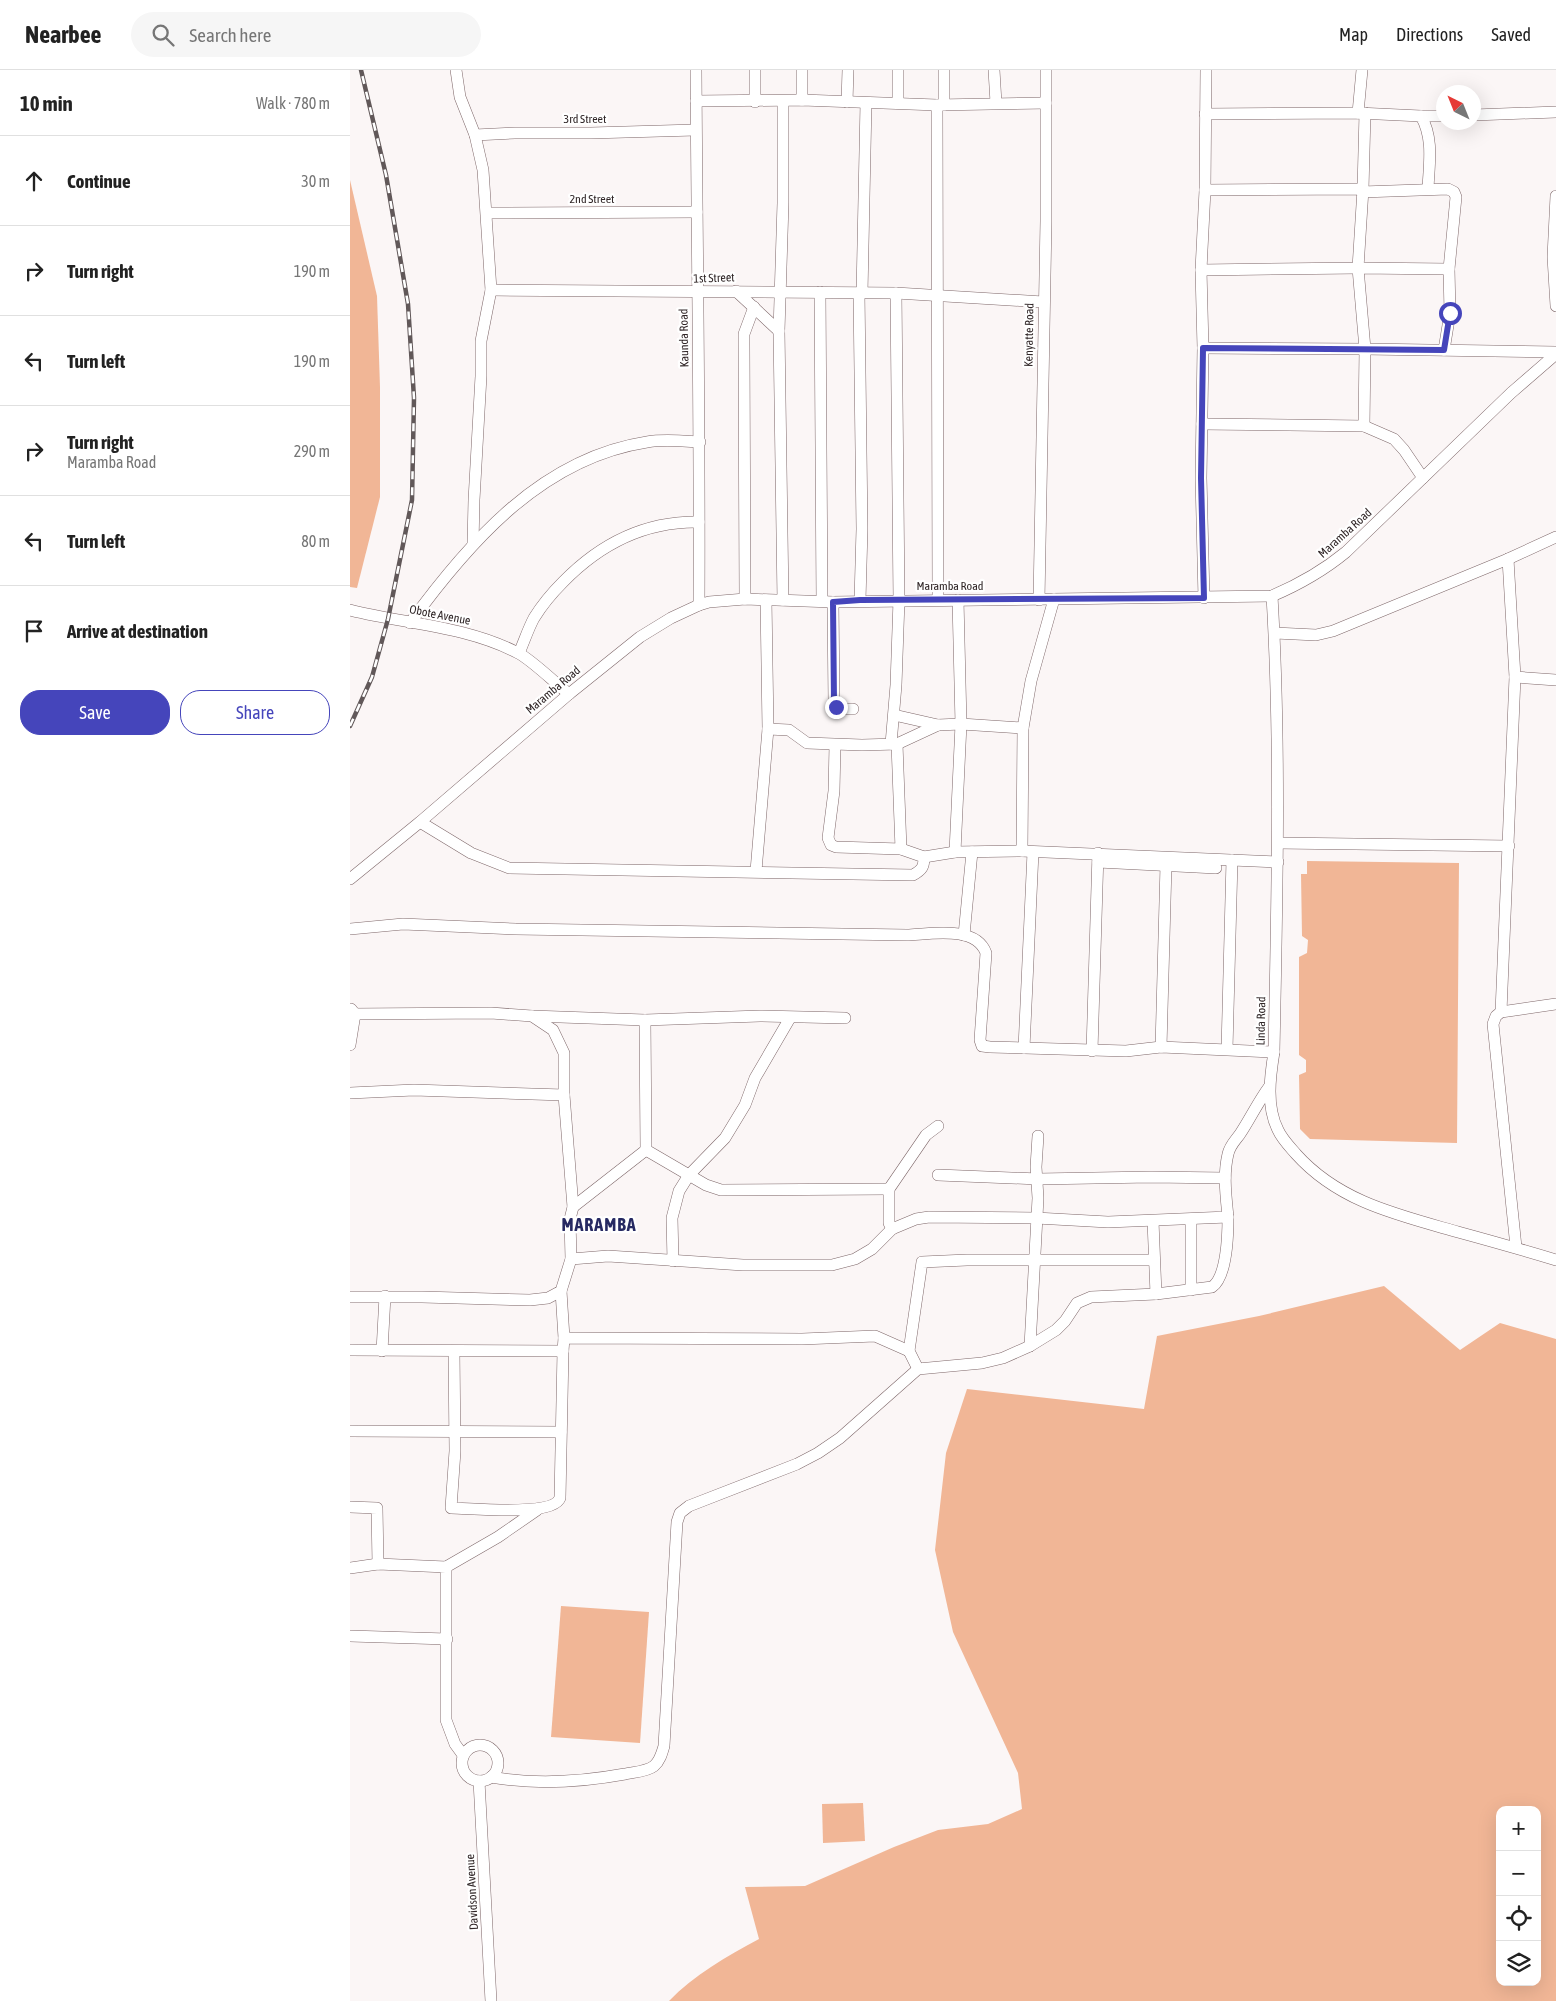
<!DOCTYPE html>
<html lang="en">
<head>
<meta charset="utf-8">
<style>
	body { margin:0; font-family:"Asap Condensed",sans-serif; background:#f6f6f6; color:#222 }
	.controls { position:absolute; right:15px; bottom:15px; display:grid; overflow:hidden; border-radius:10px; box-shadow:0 5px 20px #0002 }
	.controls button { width:45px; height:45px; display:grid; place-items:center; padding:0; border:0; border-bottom:1px solid #e0e0e0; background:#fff; color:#222; font:25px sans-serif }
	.compass { position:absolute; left:1086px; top:15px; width:45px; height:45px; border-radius:50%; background:#fff; box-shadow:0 5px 20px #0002; rotate:317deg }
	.stop { position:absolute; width:15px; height:15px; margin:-11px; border:4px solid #4545bb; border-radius:50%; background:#fff }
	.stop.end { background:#4545bb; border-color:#fff; box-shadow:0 1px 5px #0008 }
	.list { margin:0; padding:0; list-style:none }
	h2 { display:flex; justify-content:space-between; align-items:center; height:65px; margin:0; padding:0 20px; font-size:21px }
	h2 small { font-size:16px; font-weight:400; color:#767676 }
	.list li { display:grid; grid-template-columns:32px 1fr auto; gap:15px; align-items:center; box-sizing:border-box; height:90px; padding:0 20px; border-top:1px solid #e0e0e0 }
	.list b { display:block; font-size:19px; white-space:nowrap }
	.list p { margin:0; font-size:16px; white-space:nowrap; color:#767676 }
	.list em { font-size:16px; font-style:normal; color:#767676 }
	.actions { display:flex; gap:10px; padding:15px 20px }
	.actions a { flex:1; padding:11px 0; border:1px solid #4545bb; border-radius:20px; text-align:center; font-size:18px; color:#4545bb }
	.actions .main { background:#4545bb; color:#fff }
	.icon { flex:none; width:28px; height:28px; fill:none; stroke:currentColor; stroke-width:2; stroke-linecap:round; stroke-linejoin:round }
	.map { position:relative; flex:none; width:1206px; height:1931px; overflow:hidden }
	header { display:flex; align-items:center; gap:30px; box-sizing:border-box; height:70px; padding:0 25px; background:#fff; border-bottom:1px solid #e0e0e0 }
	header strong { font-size:24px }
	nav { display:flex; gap:28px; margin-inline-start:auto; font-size:18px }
	.search { width:350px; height:45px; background:#f6f6f6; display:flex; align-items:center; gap:12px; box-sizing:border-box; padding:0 18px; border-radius:28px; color:#767676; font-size:19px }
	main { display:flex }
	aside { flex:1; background:#fff }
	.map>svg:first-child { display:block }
	.green { fill:#f1b696; fill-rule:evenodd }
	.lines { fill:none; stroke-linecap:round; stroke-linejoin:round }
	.minor-casing { stroke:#7e6769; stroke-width:12 }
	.minor { stroke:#fff; stroke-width:11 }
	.rail-casing { stroke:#615859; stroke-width:4.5 }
	.rail { stroke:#fff; stroke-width:2.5; stroke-dasharray:8; stroke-linecap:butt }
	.route { stroke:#4545bb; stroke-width:6 }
	.labels { text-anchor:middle; stroke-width:4.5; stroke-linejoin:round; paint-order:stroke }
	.street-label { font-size:12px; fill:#312728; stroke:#fff }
	.district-label { font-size:18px; font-weight:bold; letter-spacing:1px; fill:#262962; stroke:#fff }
</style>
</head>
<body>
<header>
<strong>Nearbee</strong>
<div class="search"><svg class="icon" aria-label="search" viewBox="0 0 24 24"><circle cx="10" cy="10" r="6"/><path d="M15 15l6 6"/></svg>Search here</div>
<nav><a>Map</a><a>Directions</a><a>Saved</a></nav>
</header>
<main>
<aside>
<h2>10 min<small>Walk · 780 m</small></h2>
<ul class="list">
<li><svg class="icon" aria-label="ahead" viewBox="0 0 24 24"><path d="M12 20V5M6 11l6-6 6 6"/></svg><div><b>Continue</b></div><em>30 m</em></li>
<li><svg class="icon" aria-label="right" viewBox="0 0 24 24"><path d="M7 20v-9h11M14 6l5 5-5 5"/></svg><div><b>Turn right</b></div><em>190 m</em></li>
<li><svg class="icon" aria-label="left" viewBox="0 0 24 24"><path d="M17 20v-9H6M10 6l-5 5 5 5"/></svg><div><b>Turn left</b></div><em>190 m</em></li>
<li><svg class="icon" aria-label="right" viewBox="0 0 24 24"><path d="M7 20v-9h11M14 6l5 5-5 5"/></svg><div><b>Turn right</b><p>Maramba Road</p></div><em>290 m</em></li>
<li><svg class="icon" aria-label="left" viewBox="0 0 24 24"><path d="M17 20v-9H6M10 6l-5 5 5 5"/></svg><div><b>Turn left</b></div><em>80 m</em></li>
<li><svg class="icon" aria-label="arrive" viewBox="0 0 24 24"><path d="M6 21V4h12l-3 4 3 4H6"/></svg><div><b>Arrive at destination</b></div></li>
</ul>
<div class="actions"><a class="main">Save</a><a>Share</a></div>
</aside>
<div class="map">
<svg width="1206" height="1931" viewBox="0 0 1206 1931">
	<rect width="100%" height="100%" fill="#fbf6f6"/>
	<!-- green -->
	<g class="green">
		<polygon points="0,110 27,226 30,317 30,427 7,518 0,517"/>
		<polygon points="957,791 1109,793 1107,1073 960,1069 950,1059 949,1005 956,1002 956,990 949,985 949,887 957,883 958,870 952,866 951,804 957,804"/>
		<path d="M1034,1216L1110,1280L1150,1253L1206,1269V1931H319C344,1905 377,1886 409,1869L395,1817L455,1816L544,1777L588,1760L638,1754L672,1739L668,1703L603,1562L585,1480L596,1383L617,1319L794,1339L807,1266L909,1246ZM1150,1740H1187V1912H1150Z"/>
		<polygon points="211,1536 299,1542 290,1673 201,1667"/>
		<polygon points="513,1733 515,1771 473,1773 472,1734"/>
	</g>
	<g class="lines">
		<!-- minor casing -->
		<g class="minor-casing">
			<g id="minor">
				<polyline points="106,0 110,27 125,65 133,100 141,220 131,271 131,306 124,430 123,474"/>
				<path d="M346,0C347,178 350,357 349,535"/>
				<polyline points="405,0 405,32"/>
				<polyline points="452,0 452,30"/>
				<polyline points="548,0 548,33"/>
				<polyline points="594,0 594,35"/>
				<polyline points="644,0 646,33"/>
				<polyline points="346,31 452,30 587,35 696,33"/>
				<polyline points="497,32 498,0"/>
				<polyline points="587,35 588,530"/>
				<polyline points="1008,43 1012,0"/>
				<path d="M855,44L1008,43L1071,46C1084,69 1079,94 1078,119"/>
				<polyline points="1124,45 1206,42"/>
				<polyline points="1071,46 1094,46"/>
				<polyline points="125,65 165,63 241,63 345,60"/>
				<polyline points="1013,119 1015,43"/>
				<polyline points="1012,122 1098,119 1104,122 1106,127 1099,199 1100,243 1094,280"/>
				<polyline points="1206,126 1203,187 1206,236"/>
				<polyline points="137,143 347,142"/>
				<polyline points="851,200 1008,198 1013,119 855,120"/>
				<polyline points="141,220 546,223 693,232"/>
				<polyline points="386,221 429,261"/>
				<polyline points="470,222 472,531"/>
				<polyline points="509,223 512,459 510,530"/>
				<polyline points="512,223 516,33"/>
				<polyline points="853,278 1015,279 1206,282"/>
				<polyline points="852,354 1014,356 1044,369 1054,380 1073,408"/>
				<polyline points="1014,356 1015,279 1008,198 1099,199"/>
				<path d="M922,526C931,678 927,830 924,982C920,1007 916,1036 928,1060C932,1069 940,1077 946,1084C989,1132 1048,1145 1108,1162C1141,1171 1173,1180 1206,1190"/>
				<polyline points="854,528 851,408 853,278 851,200 855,120 856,0"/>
				<polyline points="395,529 394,275 394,264 404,237"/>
				<polyline points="433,530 429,261 433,133 433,31"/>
				<polyline points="689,530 696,151 696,0"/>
				<polyline points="483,532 484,633 490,639 503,639"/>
				<path d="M0,540C56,554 116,556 168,583C182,590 205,613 219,624"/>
				<path d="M60,553C119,472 192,388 297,372C314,369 332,371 350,372"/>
				<polyline points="925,563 966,565 983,561 1158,489 1206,467"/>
				<path d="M169,583C174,572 178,559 184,548C192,535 202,523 213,512C250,474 296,451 349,452"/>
				<polyline points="1165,607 1206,610"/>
				<polyline points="544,645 588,655 611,654 673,658"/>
				<polyline points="418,659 439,660 457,673 512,675 547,674 588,655"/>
				<polyline points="541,674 546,615 549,530 546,223"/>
				<polyline points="547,674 551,779"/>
				<path d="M70,752L121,783L159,798L563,805C572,800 574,797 574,787L551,779L486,777L481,775L478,768L484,721L485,675"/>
				<polyline points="928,773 1159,776"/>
				<polyline points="672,781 673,658 681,611 704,529"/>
				<polyline points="605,782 611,654 608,530"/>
				<polyline points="574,787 605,782 672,781 928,792"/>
				<polyline points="748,792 866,798"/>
				<polyline points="406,801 418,659 416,530"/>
				<path d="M0,809L70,752L219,624L290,567L321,548L349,535L359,532L395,529L483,532L922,526C950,514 973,501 996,482L1161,323L1206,284"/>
				<path d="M0,859L53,854L166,859L557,865C580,864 626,855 636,883L630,970L632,976L640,977L776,981L811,977L924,982"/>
				<polyline points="614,865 622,782"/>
				<polyline points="1151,942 1165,607 1158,489"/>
				<polyline points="0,944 141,943 182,946 203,960 214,983 214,1025 223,1137 220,1149 221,1189 211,1221 198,1228 180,1230 72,1227 0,1227"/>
				<polyline points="182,946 295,950 410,946 495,948"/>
				<polyline points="295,950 296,1080 356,1115 371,1120 539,1119"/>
				<polyline points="0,975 5,944 1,939"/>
				<polyline points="811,977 816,795"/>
				<polyline points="674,978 683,782"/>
				<polyline points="877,979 882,790"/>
				<polyline points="742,981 748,783"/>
				<polyline points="0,1023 64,1020 214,1025"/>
				<path d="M588,1056L576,1065L539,1119V1153L542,1159L566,1149L579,1147L686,1148L758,1152L878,1147C876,1126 873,1105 878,1084C880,1075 885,1071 890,1064C900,1049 908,1032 919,1017"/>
				<polyline points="588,1105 688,1109 801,1107 875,1108"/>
				<polyline points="223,1137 296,1080"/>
				<polyline points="841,1149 841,1220"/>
				<polyline points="803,1151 806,1224"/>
				<polyline points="1166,1177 1143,954 1146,946 1151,942 1206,934"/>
				<polyline points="221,1189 258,1186 393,1195 482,1195 505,1189 522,1179 542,1159"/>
				<polyline points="323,1191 322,1148 329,1121 339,1105 375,1068 395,1035 405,1008 440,948"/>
				<polyline points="211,1221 214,1268"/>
				<polyline points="680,1276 688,1128 686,1097 688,1066"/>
				<polyline points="0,1280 213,1281 214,1268 452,1269 525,1266 559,1281"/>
				<polyline points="32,1281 35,1226"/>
				<path d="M104,1281L105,1381L101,1438C121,1438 203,1447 210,1428L213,1281"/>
				<polyline points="568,1299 559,1281 572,1192 617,1190 804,1190"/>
				<polyline points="0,1361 211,1362"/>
				<polyline points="0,1437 27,1438 28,1494"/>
				<polyline points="96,1497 148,1467 187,1440"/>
				<polyline points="0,1498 28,1494 96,1497 96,1650 105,1674 113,1685"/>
				<polyline points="0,1566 97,1569"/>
				<circle cx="130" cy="1693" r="18"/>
				<path d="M141,1707C185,1715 231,1712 275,1704C284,1702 296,1702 304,1696C310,1691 312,1683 314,1676L327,1452L330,1443L339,1436L447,1394L468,1383L490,1368L568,1299L632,1293L653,1288L680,1276L706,1260L715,1251L727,1233L741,1227L806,1224L862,1217C877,1207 878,1164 878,1147"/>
				<polyline points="129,1711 141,1931"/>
			</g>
		</g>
		<!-- minor -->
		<use href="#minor" class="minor"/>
		<!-- rail casing -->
		<g class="rail-casing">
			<polyline id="rail" points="0,656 22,607 38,549 62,430 64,328 58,234 36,105 11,0"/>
		</g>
		<!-- rail -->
		<use href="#rail" class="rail"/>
	</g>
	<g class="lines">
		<!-- route -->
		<polyline class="route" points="486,637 484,633 483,532 510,530 854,528 851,408 853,278 1094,280 1100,243"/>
	</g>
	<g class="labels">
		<!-- street labels -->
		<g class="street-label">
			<text x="235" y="53">3rd Street</text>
			<text x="242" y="133">2nd Street</text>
			<text transform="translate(364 208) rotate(-2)" y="4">1st Street</text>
			<text transform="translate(679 265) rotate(-89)" y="4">Kenyatte Road</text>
			<text transform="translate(334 268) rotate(-91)" y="4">Kaunda Road</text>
			<text transform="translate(995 463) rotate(-42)" y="4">Maramba Road</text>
			<text x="600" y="520">Maramba Road</text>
			<text transform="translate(90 545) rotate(11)" y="4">Obote Avenue</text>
			<text transform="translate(203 620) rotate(-40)" y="4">Maramba Road</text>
			<text transform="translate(911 951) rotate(-89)" y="4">Linda Road</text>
			<text transform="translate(122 1822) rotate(-93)" y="4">Davidson Avenue</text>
		</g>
		<!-- district labels -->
		<g class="district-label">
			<text x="249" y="1161">MARAMBA</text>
		</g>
	</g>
</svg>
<div class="controls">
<button>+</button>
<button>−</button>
<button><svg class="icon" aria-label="locate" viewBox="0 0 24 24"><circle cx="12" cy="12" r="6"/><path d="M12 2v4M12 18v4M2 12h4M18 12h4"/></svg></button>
<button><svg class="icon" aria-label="layers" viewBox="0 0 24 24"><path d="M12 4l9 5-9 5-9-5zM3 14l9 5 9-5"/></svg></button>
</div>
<svg class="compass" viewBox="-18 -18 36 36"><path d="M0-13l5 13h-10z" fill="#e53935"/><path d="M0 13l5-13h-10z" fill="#767676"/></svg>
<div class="stop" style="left:1100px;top:243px"></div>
<div class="stop end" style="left:486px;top:637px"></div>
</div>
</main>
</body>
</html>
